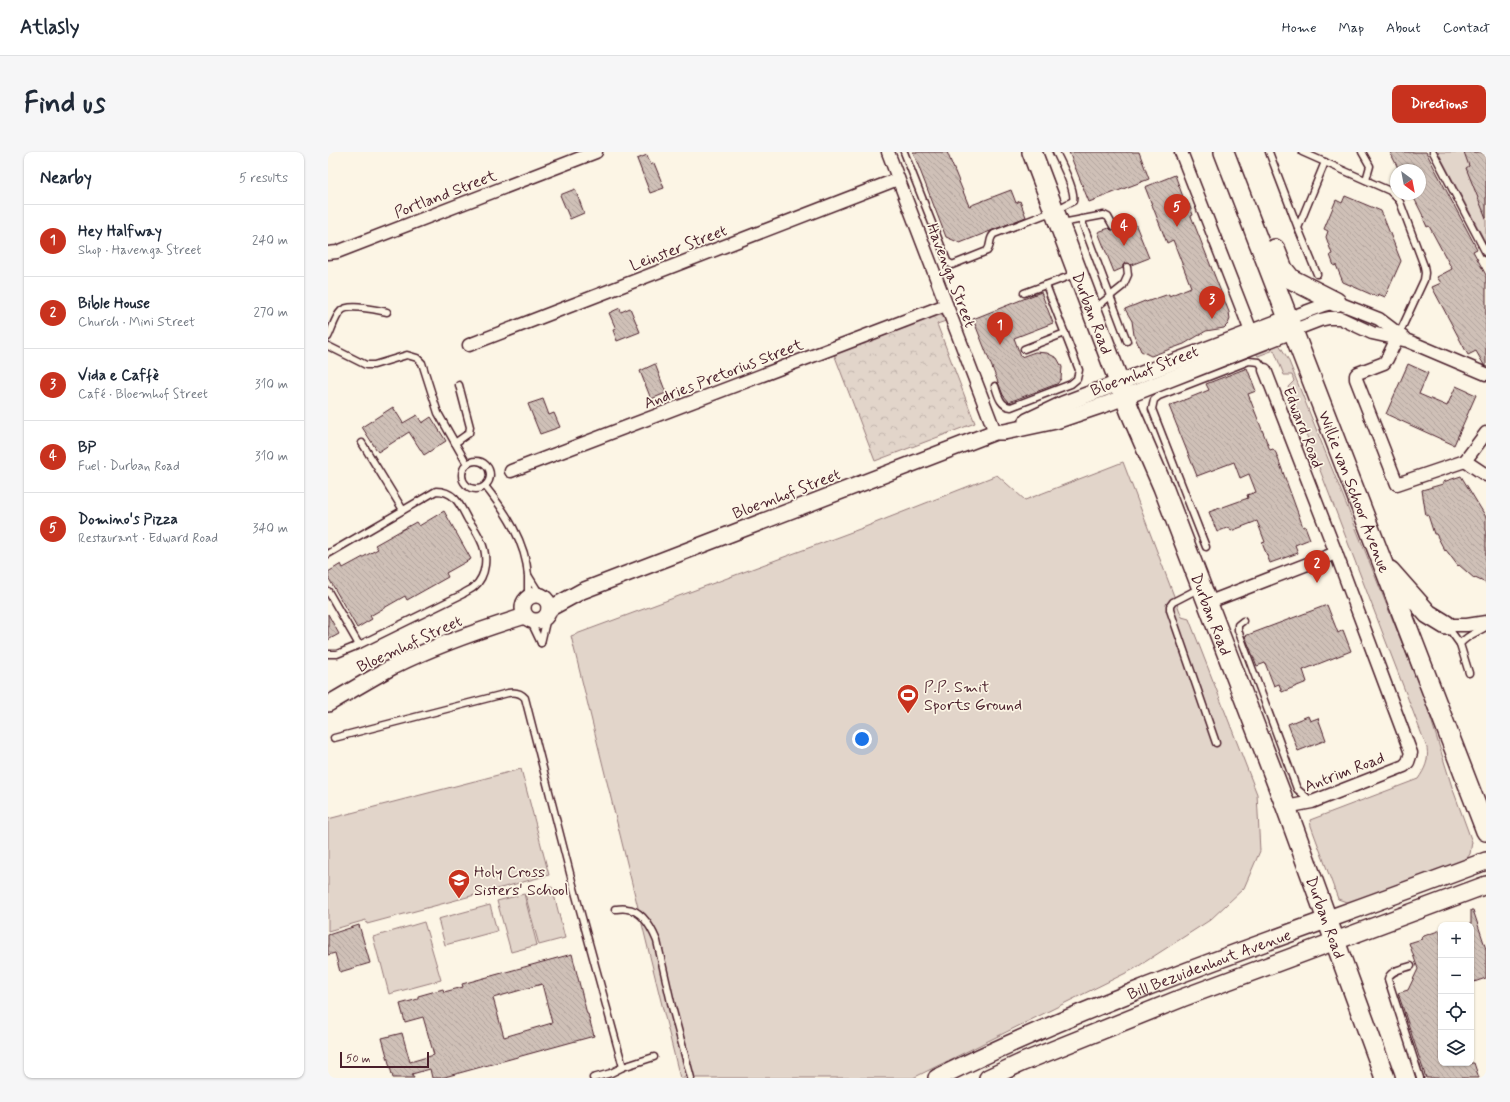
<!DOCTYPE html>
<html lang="en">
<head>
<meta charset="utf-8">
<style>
	body { margin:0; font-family:Mynerve,sans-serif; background:#f6f6f7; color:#1f2937 }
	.controls { position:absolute; right:12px; bottom:12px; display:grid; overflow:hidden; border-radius:8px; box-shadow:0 1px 3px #0004 }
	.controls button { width:36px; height:36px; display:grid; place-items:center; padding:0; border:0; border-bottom:1px solid #e0e1e3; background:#fff; color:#1f2937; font:20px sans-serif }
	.compass { position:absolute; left:1062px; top:12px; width:36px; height:36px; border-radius:50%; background:#fff; box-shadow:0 1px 3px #0004; rotate:148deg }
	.scale { position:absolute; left:12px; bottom:10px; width:89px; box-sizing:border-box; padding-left:4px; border:2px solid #4a1f2b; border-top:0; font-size:11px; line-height:14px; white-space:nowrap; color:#4a1f2b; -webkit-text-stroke:3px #fcf5e5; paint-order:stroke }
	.you { position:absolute; left:534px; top:587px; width:14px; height:14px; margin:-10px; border:3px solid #fff; border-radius:50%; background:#1a73e8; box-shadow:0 0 0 6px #1a73e833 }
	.badge { display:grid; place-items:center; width:26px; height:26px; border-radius:50%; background:#c8321e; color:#fff; font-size:13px; font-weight:700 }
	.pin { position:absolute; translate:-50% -33px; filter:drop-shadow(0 1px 2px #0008) }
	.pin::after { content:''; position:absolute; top:21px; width:14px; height:12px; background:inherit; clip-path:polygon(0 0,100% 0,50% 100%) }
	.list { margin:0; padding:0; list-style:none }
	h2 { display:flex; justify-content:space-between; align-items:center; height:52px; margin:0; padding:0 16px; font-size:17px }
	h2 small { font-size:13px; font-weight:400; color:#747a83 }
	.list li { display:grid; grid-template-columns:26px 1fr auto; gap:12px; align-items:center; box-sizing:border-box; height:72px; padding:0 16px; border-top:1px solid #e0e1e3 }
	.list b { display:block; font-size:15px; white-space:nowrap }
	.list p { margin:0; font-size:13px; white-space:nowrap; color:#747a83 }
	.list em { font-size:13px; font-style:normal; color:#747a83 }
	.icon { flex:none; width:22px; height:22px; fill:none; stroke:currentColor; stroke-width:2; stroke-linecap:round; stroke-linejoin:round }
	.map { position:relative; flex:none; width:1158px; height:926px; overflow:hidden; border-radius:8px }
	header { display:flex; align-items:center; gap:24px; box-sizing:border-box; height:56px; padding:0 20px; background:#fff; border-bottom:1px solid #e0e1e3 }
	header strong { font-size:19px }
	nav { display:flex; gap:22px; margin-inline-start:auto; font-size:14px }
	.intro { display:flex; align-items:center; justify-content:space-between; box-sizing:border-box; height:96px; padding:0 24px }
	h1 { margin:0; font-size:28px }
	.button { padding:10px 18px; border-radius:8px; background:#c8321e; color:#fff; font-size:14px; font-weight:700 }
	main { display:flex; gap:24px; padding:0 24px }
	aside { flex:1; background:#fff; border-radius:8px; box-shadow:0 1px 3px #0004 }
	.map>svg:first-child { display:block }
	.grass { fill:#e2d5ca; stroke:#967a7a }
	.forest { fill:url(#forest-crowns); stroke:#967a7a }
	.building { fill:url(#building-back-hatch); stroke:#4a1f2b; fill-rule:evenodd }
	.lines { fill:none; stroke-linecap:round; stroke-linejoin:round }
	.service-casing { stroke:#4a1f2b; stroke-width:9 }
	.minor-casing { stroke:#4a1f2b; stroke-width:15 }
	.tertiary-casing { stroke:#4a1f2b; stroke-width:18 }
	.secondary-casing { stroke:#4a1f2b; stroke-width:20 }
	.primary-casing { stroke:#4a1f2b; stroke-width:22 }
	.service { stroke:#fcf5e5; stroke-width:6 }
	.minor { stroke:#fcf5e5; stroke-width:12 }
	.tertiary { stroke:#fcf5e5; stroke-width:15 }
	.secondary { stroke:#fcf5e5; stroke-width:17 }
	.primary { stroke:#fcf5e5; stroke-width:19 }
	.labels { text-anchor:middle; stroke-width:3.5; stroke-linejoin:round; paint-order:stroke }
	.street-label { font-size:16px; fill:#4a1f2b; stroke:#fcf5e5 }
	.poi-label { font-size:16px; fill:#4a1f2b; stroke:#fcf5e5; text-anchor:start }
</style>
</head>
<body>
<header>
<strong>Atlasly</strong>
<nav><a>Home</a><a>Map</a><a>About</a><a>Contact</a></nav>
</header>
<div class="intro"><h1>Find us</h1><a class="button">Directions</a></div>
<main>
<aside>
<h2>Nearby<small>5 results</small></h2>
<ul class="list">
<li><span class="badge">1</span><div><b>Hey Halfway</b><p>Shop · Havenga Street</p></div><em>240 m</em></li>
<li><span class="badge">2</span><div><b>Bible House</b><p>Church · Mini Street</p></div><em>270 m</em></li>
<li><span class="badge">3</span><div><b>Vida e Caffè</b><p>Café · Bloemhof Street</p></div><em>310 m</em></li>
<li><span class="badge">4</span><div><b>BP</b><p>Fuel · Durban Road</p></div><em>310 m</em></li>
<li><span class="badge">5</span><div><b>Domino's Pizza</b><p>Restaurant · Edward Road</p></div><em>340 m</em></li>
</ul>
</aside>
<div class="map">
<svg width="1158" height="926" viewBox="0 0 1158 926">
	<defs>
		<pattern id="forest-crowns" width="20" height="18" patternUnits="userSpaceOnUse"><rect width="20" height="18" fill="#e2d5ca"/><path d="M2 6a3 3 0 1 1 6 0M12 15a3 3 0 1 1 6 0" fill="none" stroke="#c3b6ae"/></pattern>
		<pattern id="building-back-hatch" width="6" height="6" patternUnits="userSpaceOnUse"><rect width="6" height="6" fill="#cfc0b7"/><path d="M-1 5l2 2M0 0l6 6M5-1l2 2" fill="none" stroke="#b3a59e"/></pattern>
	</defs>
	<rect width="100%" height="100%" fill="#fcf5e5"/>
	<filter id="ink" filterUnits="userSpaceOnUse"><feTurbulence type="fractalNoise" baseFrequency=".025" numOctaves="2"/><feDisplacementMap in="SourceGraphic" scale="8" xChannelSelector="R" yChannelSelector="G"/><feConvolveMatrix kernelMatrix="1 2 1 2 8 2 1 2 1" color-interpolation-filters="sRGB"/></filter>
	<g filter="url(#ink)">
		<!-- grass -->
		<g class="grass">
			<polygon points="1110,0 1158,0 1158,91"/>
			<path d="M951,192L960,207L1098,551L1124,635L1144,690L1142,702L1136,710L1024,752L1010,747L983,674L982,668L1090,627C1097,617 1101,608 1099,596L960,235L966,229L964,223H956L946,198L930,204L928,201Z"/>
			<polygon points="795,310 854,465 861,467 929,642 932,699 916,736 882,768 806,817 585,926 352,926 243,484 537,375 669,323 697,348"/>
			<polygon points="193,617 221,723 39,772 38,768 0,779 0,667"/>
			<polygon points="224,735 237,786 211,793 197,742"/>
			<polygon points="196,742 209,793 183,800 169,749"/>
			<polygon points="162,753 169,779 117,793 110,767"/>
			<polygon points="96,770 113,828 61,842 53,811 52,811 45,785"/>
		</g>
		<!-- forest -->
		<polygon class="forest" points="607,163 613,163 618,169 609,172 647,271 547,309 506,202"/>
		<!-- building -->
		<g class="building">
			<polygon points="585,0 619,0 641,54 683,38 688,51 692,49 698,65 632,91 618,85"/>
			<polygon points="741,0 811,0 821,27 761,50"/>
			<polygon points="1062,0 1098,0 1149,97 1145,99 1158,123 1158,214 1156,213 1148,199 1140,203 1104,135 1113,131 1109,125 1124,117 1101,74 1099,75 1095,66 1096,66 1084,42 1092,42 1092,18 1071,18"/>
			<polygon points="1136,0 1158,0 1158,66 1138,16 1141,14"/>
			<polygon points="319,3 323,13 326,11 336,36 322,41 309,7"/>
			<polygon points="847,23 858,53 861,52 865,63 863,64 901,160 902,167 900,172 896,176 878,179 856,192 823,204 813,199 806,183 804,169 797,157 817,149 818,150 841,142 841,144 863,135 845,88 839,91 817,35"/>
			<polygon points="247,37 256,61 242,67 232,43"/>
			<polygon points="1017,44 1053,59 1073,109 1057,145 1050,142 1049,145 1015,130 1008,113 1006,114 1002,103 1004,102 998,85 1000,79 996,77 1008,48 1014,51"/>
			<polygon points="805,66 821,106 803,113 798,111 795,113 795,116 786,120 770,80 781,76 783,78 787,78 789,76 789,73"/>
			<polygon points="713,140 725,171 686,186 693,205 707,200 719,201 729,206 734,215 733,227 729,232 681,250 675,243 645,167"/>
			<polygon points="292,156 293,160 302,156 312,180 289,189 285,178 288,177 281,161"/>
			<polygon points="327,212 338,241 323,247 312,219"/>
			<polygon points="1080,212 1100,221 1091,242 1119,254 1128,234 1148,243 1126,293 1058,262"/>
			<polygon points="919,216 928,239 920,242 942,298 945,297 948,301 975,375 977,374 982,387 967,393 970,401 942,411 934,391 937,390 929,369 903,379 901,375 889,380 881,360 920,346 919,343 928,340 921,322 912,326 906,310 869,324 841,254 881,238 878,232"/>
			<polygon points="215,247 221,263 226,261 232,275 212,282 200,252"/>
			<polygon points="65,255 75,271 89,263 94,271 103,265 118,289 96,303 81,280 50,300 34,275"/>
			<polygon points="1133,324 1158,365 1158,431 1147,426 1147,427 1131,413 1130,414 1118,398 1117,399 1108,382 1106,382 1100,363 1098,364 1094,338 1115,332 1115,330"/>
			<polygon points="116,359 143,407 118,421 120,425 79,448 77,444 42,464 44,467 29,476 0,425 0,420 13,412 15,416 50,397 47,393 88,370 91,374"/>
			<polygon points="999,453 1010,481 1015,478 1023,499 975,518 979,530 954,540 951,532 946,534 937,511 929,514 917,484"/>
			<polygon points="0,462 11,482 0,488"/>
			<polygon points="980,564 982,569 990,566 998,588 970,599 960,572"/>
			<polygon points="1143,758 1145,758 1158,797 1158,826 1143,831"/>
			<polygon points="31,773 42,811 12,820 7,801 0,803 0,783"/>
			<polygon points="1113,778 1113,911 1146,911 1151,926 1098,926 1070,841 1080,838 1090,817 1081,791 1094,787 1093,785"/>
			<path d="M244,802L259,862H260L266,884L113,926H104L102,917L84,922L86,926H65L54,886L74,881L82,910L106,903L95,865L77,870L72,852L90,847V844L115,837L116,840L135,835L134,832ZM214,832L224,871L176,885L165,846Z"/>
		</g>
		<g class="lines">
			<!-- service casing -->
			<g class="service-casing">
				<g id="service">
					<path d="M576,0L619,109L624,113L659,99C664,93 660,87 666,82L726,59L745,49C748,38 733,11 728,0"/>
					<polyline points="941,0 970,76"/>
					<polyline points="974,0 1062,39 1069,46 1072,50 1096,114 1097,121 1096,128 1071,182"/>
					<polyline points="1034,0 1042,14 1038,28"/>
					<polyline points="1105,0 1158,101"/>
					<polyline points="753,67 799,189"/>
					<polyline points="734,71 776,63 780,65 785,74"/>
					<polyline points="989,122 970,76 997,10"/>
					<polyline points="696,141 747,122"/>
					<polyline points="766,157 795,134 800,123 799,115"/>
					<path d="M0,185C4,177 7,165 13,159C20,151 48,158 59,160"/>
					<polyline points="0,194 38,213 46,213 79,203 89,206 94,211 110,261 139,312"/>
					<polyline points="696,197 737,181"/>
					<path d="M667,234C670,243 672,254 683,255L743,232L749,227L751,218L718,133"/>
					<polyline points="34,291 75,358"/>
					<polyline points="127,291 141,281 142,275 131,233"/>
					<circle cx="148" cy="323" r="14"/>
					<path d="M157,334C177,359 198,390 200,424C200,431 200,438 200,446"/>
					<polyline points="878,395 824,257 826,248 831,244 921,209 931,210 937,218"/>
					<path d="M0,402L108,339C127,339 132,353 140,368C145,374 150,382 153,389C160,403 159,424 146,435C143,438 138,439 135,442L31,493L9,502H0"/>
					<polyline points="200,423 213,444"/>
					<polyline points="872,436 845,450 842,454 842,458 888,591"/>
					<polyline points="0,439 31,493"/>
					<polyline points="202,468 213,491"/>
					<polyline points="915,469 910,473 910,478 969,637 984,650"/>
					<polyline points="1119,474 1132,492"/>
					<polyline points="213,491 220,461"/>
					<path d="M1141,521L1132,492C1139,483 1148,481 1158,475"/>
					<path d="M6,586L180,541C186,540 192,540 197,546L244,729L295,915L283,921L265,926"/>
					<path d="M287,757C291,757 295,756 299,757C314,758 324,777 329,789L344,855L363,926"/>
					<path d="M1083,814C1075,817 1062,818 1060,827L1092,926"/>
					<polyline points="295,915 326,905"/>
				</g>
			</g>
			<!-- minor casing -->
			<g class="minor-casing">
				<g id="minor">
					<polyline points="560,0 667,280"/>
					<polyline points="853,0 926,187"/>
					<polyline points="0,101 9,100 268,0"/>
					<polyline points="961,166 996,153 1008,150 1051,167 1076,186"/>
					<polyline points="966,178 992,168 1001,166 1012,166 1044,181 1080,189 1158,222"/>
					<polyline points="1071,182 1059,207 1056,211 1030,221 1028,223 1028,227 1069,332 1137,309"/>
					<polyline points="141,193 570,27"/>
					<polyline points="937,218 1008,401 1083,601 1080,610 1076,614 984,650 958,655"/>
					<polyline points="1158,281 1137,309 1158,323"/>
					<polyline points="183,319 618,153"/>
					<polyline points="879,451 1008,401"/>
					<polyline points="1118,473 1139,473 1158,470"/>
				</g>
			</g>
			<!-- tertiary casing -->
			<g class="tertiary-casing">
				<g id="tertiary">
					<polyline points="699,269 735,252 961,166"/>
					<circle cx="208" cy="456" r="13"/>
					<polyline points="221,457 254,439 667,280 676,280 728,269 781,251 966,178"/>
					<path d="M0,552C22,539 44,526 66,514C108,493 152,478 197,464"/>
				</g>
			</g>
			<!-- secondary casing -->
			<g class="secondary-casing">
				<g id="secondary">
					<path id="s1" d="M609,926C785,839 974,779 1158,709"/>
					<polyline points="660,926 695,910 854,846 1158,733"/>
				</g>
			</g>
			<!-- primary casing -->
			<g class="primary-casing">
				<g id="primary">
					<path id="s2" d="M704,0L802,259L835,335L958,655L1057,926"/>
					<path id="s3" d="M896,0L1158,679"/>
					<polyline points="947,97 955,117 963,127 1008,150"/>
					<polyline points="1062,419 1100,462 1118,473"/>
				</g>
			</g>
			<!-- service -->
			<use href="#service" class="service"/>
			<!-- minor -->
			<use href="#minor" class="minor"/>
			<!-- tertiary -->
			<use href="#tertiary" class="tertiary"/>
			<!-- secondary -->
			<use href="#secondary" class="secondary"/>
			<!-- primary -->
			<use href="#primary" class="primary"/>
		</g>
	</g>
	<!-- icons -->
	<defs>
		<g id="stadium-pin" transform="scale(1.15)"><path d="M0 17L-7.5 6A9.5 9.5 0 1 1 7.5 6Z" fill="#c8321e" stroke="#fcf5e5"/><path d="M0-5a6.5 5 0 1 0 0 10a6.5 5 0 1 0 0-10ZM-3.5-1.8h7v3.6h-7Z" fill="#fff"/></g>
		<g id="school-pin" transform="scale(1.15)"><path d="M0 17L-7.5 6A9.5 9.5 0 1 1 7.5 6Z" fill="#c8321e" stroke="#fcf5e5"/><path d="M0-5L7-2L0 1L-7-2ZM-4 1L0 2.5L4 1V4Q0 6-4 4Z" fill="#fff"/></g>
	</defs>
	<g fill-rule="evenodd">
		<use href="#stadium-pin" x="580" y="543"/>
		<use href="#school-pin" x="131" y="728"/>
	</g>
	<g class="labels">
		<!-- street labels -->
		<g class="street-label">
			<text transform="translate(117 41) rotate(-21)" y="6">Portland Street</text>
			<text transform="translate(350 95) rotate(-21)" y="6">Leinster Street</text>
			<text transform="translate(624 123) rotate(69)" y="6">Havenga Street</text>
			<text dy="6" stroke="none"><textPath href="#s2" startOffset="172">Durban Road</textPath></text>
			<text transform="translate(816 218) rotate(-21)" y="6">Bloemhof Street</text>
			<text transform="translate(395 221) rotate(-21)" y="6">Andries Pretorius Street</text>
			<text transform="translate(976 275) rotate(69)" y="6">Edward Road</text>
			<text dy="6" stroke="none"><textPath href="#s3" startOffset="364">Willie van Schoor Avenue</textPath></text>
			<text transform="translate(458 341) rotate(-21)" y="6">Bloemhof Street</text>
			<text dy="6" stroke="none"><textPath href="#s2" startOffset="496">Durban Road</textPath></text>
			<text transform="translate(81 491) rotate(-25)" y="6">Bloemhof Street</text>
			<text transform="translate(1016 619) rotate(-21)" y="6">Antrim Road</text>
			<text dy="6" stroke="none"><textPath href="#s2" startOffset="820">Durban Road</textPath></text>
			<text dy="6" stroke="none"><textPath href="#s1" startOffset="295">Bill Bezuidenhout Avenue</textPath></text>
		</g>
		<!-- poi labels -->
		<g class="poi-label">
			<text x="596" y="540">P.P. Smit<tspan x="596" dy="18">Sports Ground</tspan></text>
			<text x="146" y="725">Holy Cross<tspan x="146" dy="18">Sisters' School</tspan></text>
		</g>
	</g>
</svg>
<div class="controls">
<button>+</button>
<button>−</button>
<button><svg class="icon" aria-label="locate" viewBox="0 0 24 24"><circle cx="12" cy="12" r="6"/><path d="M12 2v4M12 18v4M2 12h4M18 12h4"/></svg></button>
<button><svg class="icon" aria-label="layers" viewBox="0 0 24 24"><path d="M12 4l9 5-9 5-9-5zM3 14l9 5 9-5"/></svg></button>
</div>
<svg class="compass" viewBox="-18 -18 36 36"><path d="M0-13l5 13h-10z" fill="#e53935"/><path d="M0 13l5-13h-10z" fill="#747a83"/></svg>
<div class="scale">50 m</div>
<div class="you"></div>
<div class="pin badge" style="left:672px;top:193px">1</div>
<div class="pin badge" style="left:989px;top:431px">2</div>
<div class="pin badge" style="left:884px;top:167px">3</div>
<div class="pin badge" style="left:796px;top:94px">4</div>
<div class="pin badge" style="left:849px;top:75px">5</div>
</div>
</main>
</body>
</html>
